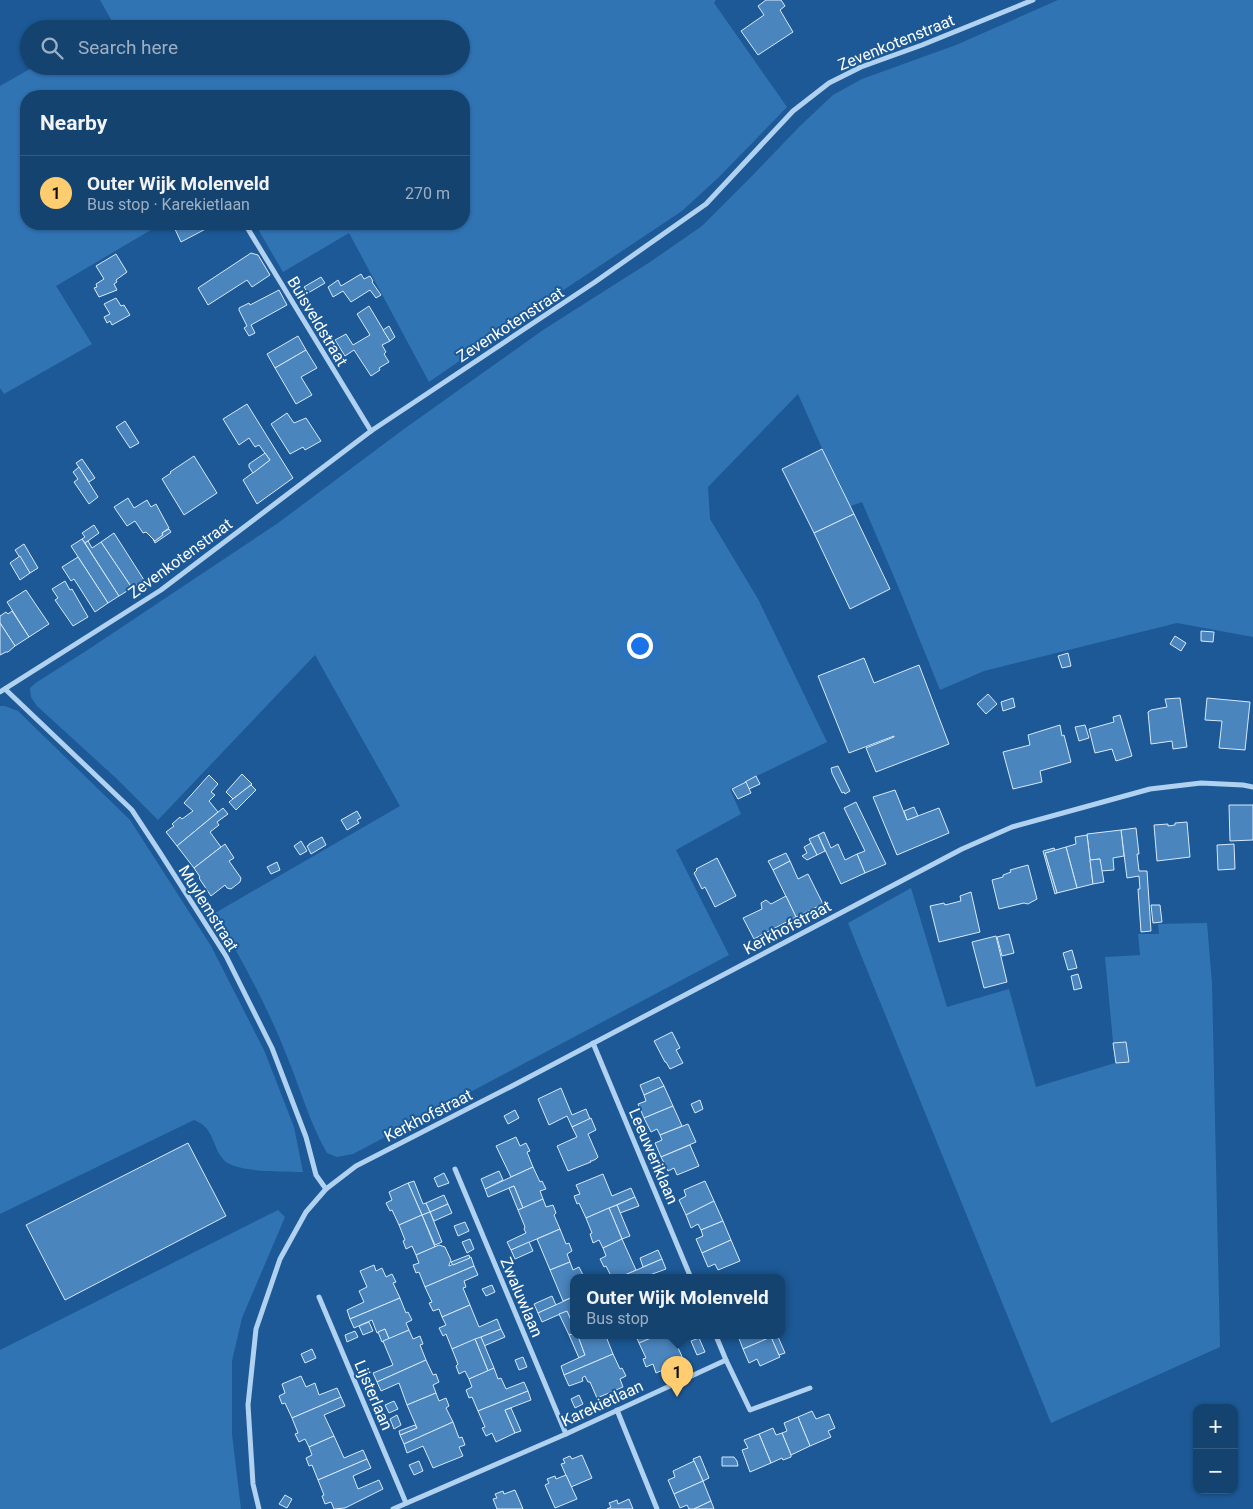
<!DOCTYPE html>
<html lang="en">
<head>
<meta charset="utf-8">
<style>
	body { margin:0; font-family:Roboto,sans-serif; background:#224e78; color:#f1f3f6 }
	.controls { position:absolute; right:15px; bottom:15px; display:grid; overflow:hidden; border-radius:10px; box-shadow:0 1px 4px #0004 }
	.controls button { width:45px; height:45px; display:grid; place-items:center; padding:0; border:0; border-bottom:1px solid #345c83; background:#154370; color:#f1f3f6; font:25px sans-serif }
	.you { position:absolute; left:639px; top:645px; width:18px; height:18px; margin:-12px; border:4px solid #fff; border-radius:50%; background:#1a73e8; box-shadow:0 0 0 8px #1a73e833 }
	.badge { display:grid; place-items:center; width:32px; height:32px; border-radius:50%; background:#ffcd6f; color:#111; font-size:16px; font-weight:700 }
	.pin { position:absolute; translate:-50% -41px; filter:drop-shadow(0 1px 2px #0008) }
	.pin::after { content:''; position:absolute; top:26px; width:18px; height:15px; background:inherit; clip-path:polygon(0 0,100% 0,50% 100%) }
	.popup { position:absolute; left:570px; top:1274px; width:215px; height:65px; box-sizing:border-box; display:grid; place-content:center; border-radius:10px; background:#154370; filter:drop-shadow(0 1px 4px #0005); font-size:16px; white-space:nowrap; color:#9db0c3 }
	.popup b { font-size:19px; color:#f1f3f6 }
	.popup::after { content:''; position:absolute; left:50%; top:100%; margin-left:-10px; border:10px solid transparent; border-top-color:#154370 }
	.list { margin:0; padding:0; list-style:none }
	h2 { display:flex; justify-content:space-between; align-items:center; height:65px; margin:0; padding:0 20px; font-size:21px }
	h2 small { font-size:16px; font-weight:400; color:#9db0c3 }
	.list li { display:grid; grid-template-columns:32px 1fr auto; gap:15px; align-items:center; box-sizing:border-box; height:75px; padding:0 20px; border-top:1px solid #345c83 }
	.list b { display:block; font-size:19px; white-space:nowrap }
	.list p { margin:0; font-size:16px; white-space:nowrap; color:#9db0c3 }
	.list em { font-size:16px; font-style:normal; color:#9db0c3 }
	.icon { flex:none; width:28px; height:28px; fill:none; stroke:currentColor; stroke-width:2; stroke-linecap:round; stroke-linejoin:round }
	.map { position:relative; flex:none; width:1253px; height:1509px; overflow:hidden }
	.search { position:absolute; background:#154370; box-shadow:0 1px 4px #0004; left:20px; top:20px; width:450px; height:55px; display:flex; align-items:center; gap:12px; box-sizing:border-box; padding:0 18px; border-radius:28px; color:#9db0c3; font-size:19px }
	.panel { position:absolute; background:#154370; box-shadow:0 1px 4px #0004; left:20px; top:90px; width:450px; height:140px; border-radius:20px }
	.map>svg:first-child { display:block }
	.green { fill:#3174b4 }
	.building { fill:#4a85be; stroke:#d7e9fb }
	.lines { fill:none; stroke-linecap:round; stroke-linejoin:round }
	.street { stroke:#b0d1ef; stroke-width:5 }
	.labels { text-anchor:middle; stroke-width:4; stroke-linejoin:round; paint-order:stroke }
	.street-label { font-size:16px; fill:#fff; stroke:#1c5996 }
</style>
</head>
<body>
<div class="map">
<svg width="1253" height="1509" viewBox="0 0 1253 1509">
	<rect width="100%" height="100%" fill="#1c5996"/>
	<!-- green -->
	<g class="green">
		<polygon points="100,0 716,0 714,3 787,107 719,177 682,211 529,313 429,382 349,233 283,272 255,224 464,224 464,96 26,96 26,224 161,224 56,286 92,344 4,394 0,388 0,86 35,66 461,66 461,29 102,29 113,23"/>
		<path d="M1058,0H1253V637L1177,623L984,671L940,690L900,591L862,502L848,507L798,394L708,487L710,519L758,599L827,742L730,789L741,814L676,850L729,955L353,1154L337,1157L327,1153C309,1122 300,1087 286,1054C267,1005 241,959 215,913L400,806L315,655L158,820L117,779L37,706L31,697L30,688L37,682L86,651L278,523L404,429L543,330L650,262L702,226L750,178L800,126L833,95L862,79L956,45Z"/>
		<path d="M0,706H5L18,711L130,820L211,946L264,1050L294,1127L303,1172C284,1171 242,1173 226,1162C211,1149 216,1128 194,1120L0,1214Z"/>
		<polygon points="911,888 947,1007 1009,989 1036,1087 1115,1063 1105,957 1140,955 1138,934 1159,934 1158,924 1207,923 1212,983 1220,1347 1051,1423 848,923"/>
		<polygon points="278,1210 285,1217 242,1318 232,1361 232,1434 241,1509 0,1509 0,1350"/>
	</g>
	<!-- building -->
	<g class="building">
		<polygon points="766,0 781,0 785,6 780,10 793,32 758,55 741,31 764,15 758,6"/>
		<polygon points="121,66 138,66 130,71 127,66 123,69"/>
		<polygon points="179,224 215,224 181,242 174,227"/>
		<polygon points="251,253 258,255 270,275 252,287 247,280 208,305 198,288"/>
		<polygon points="116,254 127,272 116,280 117,282 114,284 117,290 99,297 94,288 97,287 96,284 104,279 96,266"/>
		<polygon points="361,274 364,279 370,276 373,281 372,282 381,295 376,298 370,290 351,302 343,291 333,297 328,287 338,280 341,286"/>
		<polygon points="321,277 325,283 308,293 304,287"/>
		<polygon points="279,290 287,305 251,325 255,333 249,336 244,328 247,326 239,310 239,308 249,303 250,305"/>
		<polygon points="116,298 121,306 124,305 130,315 112,325 110,321 107,323 104,317 110,314 104,304"/>
		<polygon points="369,306 390,341 382,345 386,352 384,354 389,362 379,368 380,370 371,376 354,350 345,356 335,340 346,334 353,345 370,335 357,314"/>
		<polygon points="389,326 395,337 390,341 383,330"/>
		<polygon points="298,336 306,350 275,368 267,354"/>
		<polygon points="306,350 317,368 301,377 312,395 296,404 275,368"/>
		<polygon points="247,404 293,478 257,504 243,480 270,460 259,445 255,447 249,438 239,445 223,419"/>
		<polygon points="287,413 294,423 306,418 321,441 305,450 303,447 290,454 271,424"/>
		<polygon points="125,421 139,443 130,448 116,427"/>
		<polygon points="822,449 854,514 814,533 782,469"/>
		<polygon points="265,453 270,460 253,473 249,467 249,464"/>
		<polygon points="194,456 217,493 184,515 162,479 171,473 170,472"/>
		<polygon points="82,459 95,478 89,482 76,463"/>
		<polygon points="79,467 98,497 89,504 74,482 78,479 73,472"/>
		<polygon points="128,498 134,508 147,500 151,507 156,504 169,528 162,533 163,535 155,541 146,532 143,533 135,521 127,526 114,507"/>
		<polygon points="854,514 890,589 850,609 814,533"/>
		<polygon points="94,525 99,533 85,543 82,539 85,537 82,533"/>
		<polygon points="169,529 171,532 155,543 153,539 155,541 163,535 162,533"/>
		<polygon points="114,533 144,580 132,588 101,542"/>
		<polygon points="82,539 119,596 108,603 71,546"/>
		<polygon points="88,541 92,548 101,542 132,588 119,596 85,543"/>
		<polygon points="24,544 38,568 30,573 15,550"/>
		<polygon points="20,556 30,573 20,580 10,563"/>
		<polygon points="78,557 108,603 95,612 74,579 71,581 62,567"/>
		<polygon points="65,581 70,590 72,589 88,617 73,626 55,600 58,598 52,589"/>
		<polygon points="26,590 49,624 29,637 7,602"/>
		<polygon points="12,611 29,637 15,646 0,623 0,616 6,612 8,614"/>
		<polygon points="0,623 15,646 8,652 6,652 0,655"/>
		<polygon points="1201,631 1214,632 1213,642 1201,641"/>
		<polygon points="1175,636 1186,643 1181,651 1170,644"/>
		<polygon points="1068,653 1071,666 1062,668 1058,656"/>
		<polygon points="864,658 874,683 919,665 949,744 876,772 866,748 894,737 894,736 849,753 818,676"/>
		<polygon points="988,694 997,704 986,714 977,704"/>
		<polygon points="1013,698 1015,707 1003,711 1001,702"/>
		<polygon points="1180,698 1187,747 1173,749 1172,741 1151,744 1148,712 1151,710 1167,707 1165,699"/>
		<polygon points="1207,698 1250,702 1245,750 1219,748 1222,721 1205,720"/>
		<polygon points="1120,715 1132,756 1116,761 1112,749 1095,753 1089,729 1114,722 1113,717"/>
		<polygon points="1060,725 1062,736 1064,735 1071,762 1040,771 1042,782 1013,789 1003,752 1030,745 1028,735"/>
		<polygon points="1085,725 1089,738 1079,741 1075,727"/>
		<polygon points="838,766 850,791 845,794 844,792 842,793 832,773 831,768"/>
		<polygon points="242,774 252,784 233,799 226,792"/>
		<polygon points="209,775 218,784 211,792 215,795 209,801 218,812 177,846 166,832 174,826 172,824 180,817 182,819 193,811 184,803"/>
		<polygon points="756,776 760,784 749,789 745,782"/>
		<polygon points="746,782 751,793 738,799 732,789"/>
		<polygon points="251,785 256,790 236,810 229,802"/>
		<polygon points="895,790 907,820 939,808 949,833 897,855 873,797"/>
		<polygon points="856,802 886,864 865,873 857,854 865,851 844,808"/>
		<polygon points="1229,805 1253,805 1253,840 1230,841"/>
		<polygon points="914,807 918,816 907,820 904,811"/>
		<polygon points="223,808 228,814 217,822 219,825 210,832 221,847 194,868 177,846"/>
		<polygon points="357,811 361,818 357,820 359,823 347,830 341,820"/>
		<polygon points="1187,822 1190,857 1157,861 1154,825 1168,824 1168,826 1175,825 1175,823"/>
		<polygon points="1136,828 1139,854 1137,854 1139,871 1147,871 1151,931 1141,932 1138,889 1140,889 1139,876 1127,878 1121,830"/>
		<polygon points="1121,830 1124,856 1113,858 1114,870 1101,871 1100,859 1090,860 1087,834"/>
		<polygon points="824,832 831,848 838,844 845,860 857,854 865,873 841,884 818,835"/>
		<polygon points="818,835 825,851 817,855 809,839"/>
		<polygon points="1087,835 1093,884 1077,888 1066,847 1076,844 1075,837"/>
		<polygon points="322,837 326,845 311,854 307,846 309,845 309,844"/>
		<polygon points="301,841 307,851 300,855 294,846"/>
		<polygon points="811,843 817,855 807,860 802,856 807,853 804,847"/>
		<polygon points="225,844 234,858 229,861 241,878 240,882 231,889 227,888 225,885 211,896 199,878 200,877 194,868"/>
		<polygon points="1234,844 1235,869 1218,870 1217,845"/>
		<polygon points="1066,847 1077,888 1057,893 1045,853"/>
		<polygon points="1054,848 1055,850 1045,853 1057,893 1055,894 1043,851"/>
		<polygon points="786,853 790,861 773,870 768,861"/>
		<polygon points="717,858 736,896 715,907 705,887 702,889 694,873 697,870 696,869"/>
		<polygon points="1100,859 1104,882 1093,884 1090,860"/>
		<polygon points="790,861 798,879 808,874 823,904 796,917 773,870"/>
		<polygon points="277,862 280,870 271,874 267,867"/>
		<polygon points="1028,865 1037,899 1028,904 1024,903 999,909 992,880 1003,877 1003,875 1011,872 1010,870"/>
		<polygon points="971,892 980,932 939,942 930,906 944,903 945,905 961,901 960,896"/>
		<polygon points="786,896 796,917 754,939 743,918 762,909 761,903 766,900 771,904"/>
		<polygon points="1151,905 1160,905 1162,922 1153,923"/>
		<polygon points="1009,934 1014,953 1002,956 997,937"/>
		<polygon points="996,936 1007,982 984,988 972,942"/>
		<polygon points="1072,950 1077,968 1068,970 1063,953"/>
		<polygon points="1078,974 1082,988 1074,990 1071,976"/>
		<polygon points="672,1032 680,1048 676,1050 683,1063 670,1069 666,1062 665,1062 654,1041"/>
		<polygon points="1126,1042 1129,1062 1116,1063 1113,1043"/>
		<polygon points="659,1077 664,1086 644,1095 640,1085"/>
		<polygon points="664,1086 673,1106 644,1118 638,1104 646,1101 644,1095"/>
		<polygon points="561,1088 572,1115 586,1109 590,1119 572,1127 567,1116 549,1125 538,1099"/>
		<polygon points="700,1100 703,1109 695,1113 691,1104"/>
		<polygon points="673,1106 682,1126 660,1135 657,1129 651,1132 644,1118"/>
		<polygon points="515,1110 519,1118 508,1124 504,1116"/>
		<polygon points="591,1118 596,1130 588,1134 598,1157 596,1159 592,1161 590,1161 591,1162 568,1171 557,1146 577,1137 572,1127"/>
		<polygon points="688,1124 696,1142 661,1157 655,1143 662,1140 660,1135"/>
		<polygon points="516,1137 520,1146 526,1143 530,1151 527,1152 533,1167 511,1177 496,1146"/>
		<polygon points="188,1143 226,1216 65,1300 26,1225"/>
		<polygon points="690,1145 699,1166 677,1175 674,1168 668,1171 661,1157"/>
		<polygon points="533,1167 540,1182 542,1181 546,1189 540,1191 543,1199 523,1208 514,1186 488,1197 485,1189"/>
		<polygon points="499,1171 503,1180 485,1189 481,1179"/>
		<polygon points="444,1173 449,1183 438,1187 434,1178"/>
		<polygon points="603,1174 612,1196 631,1188 635,1197 586,1218 579,1203 577,1204 574,1196 580,1194 576,1185"/>
		<polygon points="414,1181 423,1204 426,1203 430,1212 422,1215 408,1183"/>
		<polygon points="705,1181 714,1201 686,1215 679,1200 686,1196 684,1190"/>
		<polygon points="408,1183 422,1215 399,1225 392,1210 390,1211 386,1203 392,1200 389,1192"/>
		<polygon points="514,1186 523,1208 518,1210 509,1188"/>
		<polygon points="444,1195 448,1204 430,1212 426,1203"/>
		<polygon points="635,1197 639,1206 620,1213 617,1205"/>
		<polygon points="543,1199 546,1207 553,1205 556,1213 554,1215 560,1229 511,1250 507,1242 526,1233 524,1229 525,1227 518,1210"/>
		<polygon points="714,1201 723,1221 701,1230 698,1224 691,1228 686,1215"/>
		<polygon points="448,1204 452,1213 434,1221 430,1212"/>
		<polygon points="617,1205 630,1236 622,1239 609,1208"/>
		<polygon points="609,1208 622,1239 603,1248 599,1240 593,1243 590,1234 592,1233 586,1218"/>
		<polygon points="430,1212 442,1242 435,1245 422,1215"/>
		<polygon points="422,1215 435,1247 416,1255 412,1246 406,1249 403,1241 405,1240 399,1225"/>
		<polygon points="723,1221 731,1240 702,1253 696,1239 703,1236 701,1230"/>
		<polygon points="465,1222 469,1231 458,1236 454,1226"/>
		<polygon points="560,1229 566,1244 569,1243 572,1251 567,1254 570,1262 550,1270 537,1239"/>
		<polygon points="470,1239 474,1249 467,1253 462,1242"/>
		<polygon points="622,1239 636,1270 618,1278 612,1278 606,1266 604,1267 600,1259 606,1256 603,1248"/>
		<polygon points="731,1240 740,1261 718,1270 715,1264 708,1267 702,1253"/>
		<polygon points="529,1242 533,1251 515,1259 511,1250"/>
		<polygon points="439,1245 445,1247 451,1260 449,1265 449,1266 471,1257 474,1266 425,1287 419,1272 416,1273 413,1265 419,1263 416,1255"/>
		<polygon points="658,1250 662,1259 643,1267 640,1258"/>
		<polygon points="469,1255 470,1258 453,1265 451,1262"/>
		<polygon points="662,1259 666,1269 647,1276 648,1278 618,1278"/>
		<polygon points="570,1262 573,1270 579,1267 583,1275 580,1276 581,1278 573,1278 573,1297 563,1301 550,1270"/>
		<polygon points="374,1265 376,1271 382,1268 386,1277 392,1274 396,1282 393,1283 400,1298 350,1319 347,1310 364,1302 359,1291 367,1287 360,1271"/>
		<polygon points="474,1266 478,1275 464,1281 466,1287 463,1288 470,1305 442,1317 439,1309 433,1311 429,1303 432,1302 425,1287"/>
		<polygon points="492,1285 495,1292 486,1296 482,1289"/>
		<polygon points="552,1296 556,1305 538,1313 534,1304"/>
		<polygon points="573,1297 573,1325 567,1311 542,1322 538,1313"/>
		<polygon points="400,1298 406,1313 408,1312 412,1320 406,1323 409,1330 389,1339 385,1329 377,1333 372,1320 354,1328 350,1319"/>
		<polygon points="470,1305 479,1327 497,1319 501,1329 452,1349 446,1334 443,1336 439,1328 446,1325 442,1317"/>
		<polygon points="567,1311 573,1325 573,1334 569,1335 559,1314"/>
		<polygon points="369,1322 373,1331 363,1335 359,1326"/>
		<polygon points="385,1329 389,1339 382,1342 378,1332"/>
		<polygon points="501,1329 505,1337 484,1346 481,1337"/>
		<polygon points="409,1330 413,1339 420,1336 423,1344 420,1345 426,1360 377,1382 373,1373 393,1365 383,1341"/>
		<polygon points="355,1331 358,1337 347,1342 345,1335"/>
		<polygon points="573,1334 573,1336 578,1336 585,1355 579,1358 569,1335"/>
		<polygon points="578,1336 609,1336 610,1337 607,1339 613,1354 564,1375 561,1366 585,1355"/>
		<polygon points="636,1336 656,1336 639,1343"/>
		<polygon points="656,1336 681,1336 674,1339 684,1361 656,1373 653,1364 646,1367 643,1359 646,1358 639,1343"/>
		<polygon points="738,1336 771,1336 771,1337 743,1349"/>
		<polygon points="481,1337 494,1368 488,1371 475,1339"/>
		<polygon points="771,1337 780,1357 760,1366 757,1359 749,1363 743,1349"/>
		<polygon points="778,1337 785,1353 779,1355 772,1339"/>
		<polygon points="699,1338 705,1352 697,1355 691,1341"/>
		<polygon points="475,1339 488,1371 469,1379 465,1371 459,1374 456,1366 458,1364 452,1349"/>
		<polygon points="312,1349 316,1358 305,1363 301,1354"/>
		<polygon points="613,1354 620,1369 622,1368 626,1376 620,1379 623,1387 597,1398 590,1382 588,1382 585,1376 582,1378 583,1381 569,1386 564,1375"/>
		<polygon points="523,1357 527,1367 519,1370 515,1360"/>
		<polygon points="426,1360 433,1375 436,1374 439,1382 433,1385 436,1393 407,1405 399,1383 381,1391 377,1382"/>
		<polygon points="494,1368 498,1379 501,1378 506,1389 524,1382 528,1391 478,1411 472,1397 469,1398 466,1390 472,1387 469,1379"/>
		<polygon points="301,1376 306,1387 315,1383 319,1395 337,1388 341,1397 292,1418 285,1403 282,1404 279,1396 285,1393 282,1384"/>
		<polygon points="528,1391 531,1400 505,1410 515,1433 496,1442 492,1433 486,1436 482,1428 485,1427 478,1411"/>
		<polygon points="436,1393 439,1401 446,1398 449,1406 446,1408 453,1422 404,1444 400,1435 417,1428 407,1405"/>
		<polygon points="579,1395 583,1404 575,1408 571,1399"/>
		<polygon points="341,1397 345,1406 324,1415 334,1436 309,1447 305,1439 299,1442 295,1434 298,1433 292,1418"/>
		<polygon points="394,1401 398,1409 389,1413 385,1405"/>
		<polygon points="511,1408 521,1431 515,1433 505,1410"/>
		<polygon points="812,1411 816,1419 829,1414 835,1428 828,1431 831,1437 810,1446 798,1417"/>
		<polygon points="397,1415 401,1425 394,1429 390,1419"/>
		<polygon points="798,1417 810,1446 791,1455 782,1433 787,1431 784,1423"/>
		<polygon points="453,1422 459,1438 462,1437 465,1445 459,1447 463,1456 433,1468 423,1446 407,1453 404,1444"/>
		<polygon points="415,1425 417,1428 400,1435 399,1431"/>
		<polygon points="773,1428 776,1435 782,1433 791,1455 791,1457 783,1460 782,1458 771,1463 759,1434"/>
		<polygon points="759,1434 771,1463 750,1472 742,1450 748,1448 744,1440"/>
		<polygon points="334,1436 344,1458 363,1450 367,1459 318,1480 312,1465 309,1466 306,1458 312,1455 309,1447"/>
		<polygon points="582,1455 592,1478 571,1487 561,1464 565,1463 563,1459 570,1456 572,1459"/>
		<polygon points="700,1456 709,1478 703,1481 693,1459"/>
		<polygon points="722,1457 734,1457 737,1461 738,1466 722,1466"/>
		<polygon points="367,1459 371,1468 353,1476 358,1489 379,1480 383,1489 345,1508 334,1509 331,1502 325,1504 322,1496 324,1495 318,1480"/>
		<polygon points="419,1461 423,1471 414,1475 409,1465"/>
		<polygon points="694,1461 703,1481 674,1494 668,1480 675,1477 673,1471"/>
		<polygon points="566,1475 577,1499 555,1508 545,1485 549,1483 547,1479 555,1476 556,1479"/>
		<polygon points="703,1481 711,1501 694,1509 689,1509 687,1505 680,1508 674,1494"/>
		<polygon points="515,1490 523,1509 497,1509 493,1499 497,1498 495,1494 503,1491 504,1494"/>
		<polygon points="285,1495 292,1499 287,1508 279,1504"/>
		<polygon points="629,1499 633,1509 607,1509 611,1507 609,1503 617,1500 618,1504"/>
		<polygon points="711,1501 714,1509 694,1509"/>
	</g>
	<g class="lines">
		<!-- street -->
		<g class="street">
			<polyline points="245,224 371,431"/>
			<polyline points="5,689 132,810 159,851 226,956 272,1048 306,1137 316,1175 326,1189"/>
			<polyline points="0,692 161,590 371,431 595,282 706,204 793,111 829,83 861,67 922,45 1033,0"/>
			<polyline points="593,1043 691,1278"/>
			<polyline points="455,1169 566,1434"/>
			<polyline points="319,1297 406,1503"/>
			<polyline points="716,1336 726,1360"/>
			<polyline points="617,1410 657,1509"/>
			<polyline points="259,1509 253,1484 248,1405 256,1329 280,1259 306,1212 326,1189 356,1166 514,1085 962,849 1012,827 1150,789 1201,783 1243,785 1253,787"/>
			<polyline points="393,1509 566,1434 726,1360 750,1410 810,1388"/>
		</g>
	</g>
	<g class="labels">
		<!-- street labels -->
		<g class="street-label">
			<text transform="translate(896 42) rotate(-22)" y="6">Zevenkotenstraat</text>
			<text transform="translate(318 321) rotate(59)" y="6">Buisveldstraat</text>
			<text transform="translate(510 324) rotate(-33)" y="6">Zevenkotenstraat</text>
			<text transform="translate(180 558) rotate(-36)" y="6">Zevenkotenstraat</text>
			<text transform="translate(209 908) rotate(58)" y="6">Muylemstraat</text>
			<text transform="translate(787 927) rotate(-28)" y="6">Kerkhofstraat</text>
			<text transform="translate(428 1115) rotate(-27)" y="6">Kerkhofstraat</text>
			<text transform="translate(654 1156) rotate(67)" y="6">Leeuweriklaan</text>
			<text transform="translate(522 1297) rotate(67)" y="6">Zwaluwlaan</text>
			<text transform="translate(374 1395) rotate(67)" y="6">Lijsterlaan</text>
			<text transform="translate(602 1403) rotate(-25)" y="6">Karekietlaan</text>
		</g>
	</g>
</svg>
<div class="controls">
<button>+</button>
<button>−</button>
</div>
<div class="you"></div>
<div class="pin badge" style="left:677px;top:1397px">1</div>
<div class="popup"><b>Outer Wijk Molenveld</b>Bus stop</div>
<div class="search"><svg class="icon" aria-label="search" viewBox="0 0 24 24"><circle cx="10" cy="10" r="6"/><path d="M15 15l6 6"/></svg>Search here</div>
<section class="panel">
<h2>Nearby<small></small></h2>
<ul class="list">
<li><span class="badge">1</span><div><b>Outer Wijk Molenveld</b><p>Bus stop · Karekietlaan</p></div><em>270 m</em></li>
</ul>
</section>
</div>
</body>
</html>
